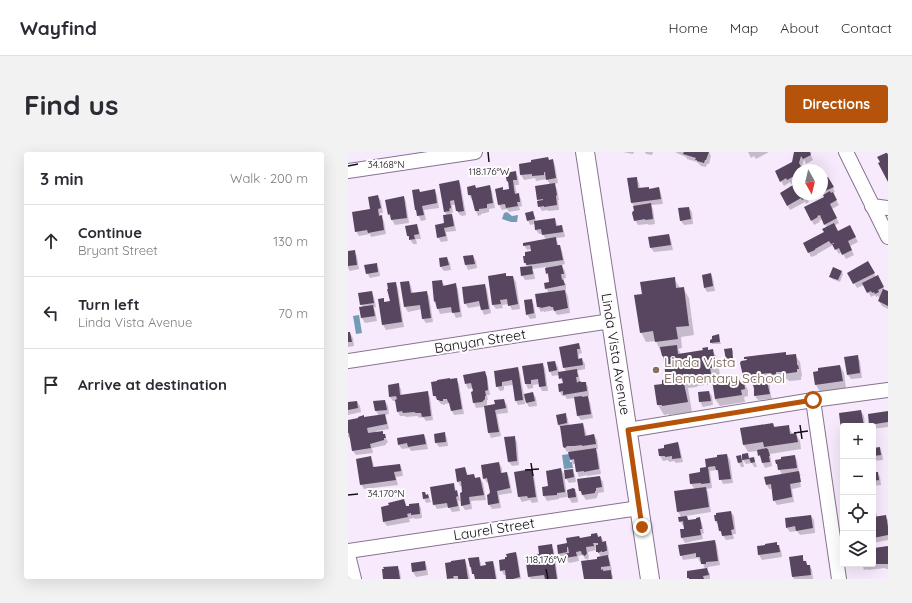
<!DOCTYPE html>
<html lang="en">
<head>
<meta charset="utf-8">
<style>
	body { margin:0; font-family:Quicksand,sans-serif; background:#f2f2f3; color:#2b2b33 }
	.controls { position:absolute; right:12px; bottom:12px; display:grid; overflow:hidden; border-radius:4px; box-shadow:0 4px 16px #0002 }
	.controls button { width:36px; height:36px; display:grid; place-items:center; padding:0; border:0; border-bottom:1px solid #e1e1e2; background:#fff; color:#2b2b33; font:20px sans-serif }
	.compass { position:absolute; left:444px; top:12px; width:36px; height:36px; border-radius:50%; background:#fff; box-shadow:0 4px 16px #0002; rotate:172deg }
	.stop { position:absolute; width:12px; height:12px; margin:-9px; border:3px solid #b45309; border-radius:50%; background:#fff }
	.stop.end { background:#b45309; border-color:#fff; box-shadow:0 1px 4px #0008 }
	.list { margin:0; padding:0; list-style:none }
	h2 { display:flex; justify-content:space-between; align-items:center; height:52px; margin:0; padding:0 16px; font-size:17px }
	h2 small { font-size:13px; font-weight:400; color:#7c7c81 }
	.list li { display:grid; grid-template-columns:26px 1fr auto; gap:12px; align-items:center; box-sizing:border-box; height:72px; padding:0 16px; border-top:1px solid #e1e1e2 }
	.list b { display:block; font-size:15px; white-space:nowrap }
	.list p { margin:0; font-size:13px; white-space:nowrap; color:#7c7c81 }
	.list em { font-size:13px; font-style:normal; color:#7c7c81 }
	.icon { flex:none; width:22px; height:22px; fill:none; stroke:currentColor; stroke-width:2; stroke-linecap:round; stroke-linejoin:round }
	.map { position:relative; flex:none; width:540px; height:427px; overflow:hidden; border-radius:4px }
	header { display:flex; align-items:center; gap:24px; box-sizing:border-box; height:56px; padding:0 20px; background:#fff; border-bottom:1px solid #e1e1e2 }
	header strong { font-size:19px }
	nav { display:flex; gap:22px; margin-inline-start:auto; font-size:14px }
	.intro { display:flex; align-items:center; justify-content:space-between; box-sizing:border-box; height:96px; padding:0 24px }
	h1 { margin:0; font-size:28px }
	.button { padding:10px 18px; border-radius:4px; background:#b45309; color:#fff; font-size:14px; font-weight:700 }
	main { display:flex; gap:24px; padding:0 24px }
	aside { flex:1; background:#fff; border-radius:4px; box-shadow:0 4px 16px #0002 }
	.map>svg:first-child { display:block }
	.water { fill:#749bb5 }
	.shadow { fill:#0003; fill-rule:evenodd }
	.building { fill:#58455f }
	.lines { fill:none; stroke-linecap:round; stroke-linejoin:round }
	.minor-casing { stroke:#87738f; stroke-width:16 }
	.major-casing { stroke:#87738f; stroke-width:20 }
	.minor { stroke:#fff; stroke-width:14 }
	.major { stroke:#fff; stroke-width:18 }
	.route { stroke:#b45309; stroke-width:5 }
	.ticks { fill:none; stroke:#150d17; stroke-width:1.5 }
	.education-dot { fill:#8d6e63; stroke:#fdfdfd; stroke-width:1.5 }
	.labels { text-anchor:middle; stroke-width:4; stroke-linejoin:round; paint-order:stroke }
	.street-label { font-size:14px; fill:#150d17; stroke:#fdfdfd }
	.education-label { font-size:14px; fill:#785e54; stroke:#fdfdfd; text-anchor:start }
	.ticks-label { font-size:10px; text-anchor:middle; fill:#150d17; stroke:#fdfdfd; stroke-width:4; stroke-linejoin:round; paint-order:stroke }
</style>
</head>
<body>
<header>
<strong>Wayfind</strong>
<nav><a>Home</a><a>Map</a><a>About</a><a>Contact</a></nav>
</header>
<div class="intro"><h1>Find us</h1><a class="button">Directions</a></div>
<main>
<aside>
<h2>3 min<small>Walk · 200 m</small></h2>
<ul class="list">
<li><svg class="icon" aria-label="ahead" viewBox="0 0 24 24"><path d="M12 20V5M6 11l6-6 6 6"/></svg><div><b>Continue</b><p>Bryant Street</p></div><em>130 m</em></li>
<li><svg class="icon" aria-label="left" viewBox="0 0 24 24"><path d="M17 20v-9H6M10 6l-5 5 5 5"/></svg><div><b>Turn left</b><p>Linda Vista Avenue</p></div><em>70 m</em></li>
<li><svg class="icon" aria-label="arrive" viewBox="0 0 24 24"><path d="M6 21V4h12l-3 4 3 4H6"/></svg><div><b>Arrive at destination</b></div></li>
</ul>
</aside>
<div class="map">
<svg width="540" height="427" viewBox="0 0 540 427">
	<rect width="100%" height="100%" fill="#f8eafd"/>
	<!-- water -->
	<g class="water">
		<polygon points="159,60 164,64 170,63 169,70 163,70 154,67 156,61"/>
		<polygon points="11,163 14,181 8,182 5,164"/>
		<polygon points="221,302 222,310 224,310 225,316 216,317 214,303"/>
	</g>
	<!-- shadow -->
	<g class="shadow">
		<polygon points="275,0 286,0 285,2"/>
		<polygon points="297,0 305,0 304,3 298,2"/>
		<polygon points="327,0 361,0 363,4 361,12 359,12 358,15 353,14 349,10 339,7 338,5 331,2"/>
		<polygon points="400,0 421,0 408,7 406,4 403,6"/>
		<polygon points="447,0 464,0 462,1 465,8 458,12 456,7 453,17 454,18 450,18 450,28 449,29 450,31 450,42 467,42 468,44 460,48 461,50 458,52 457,50 442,58 433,41 447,34 445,31 443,32 442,30 436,34 428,20 445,11"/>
		<polygon points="205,8 207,13 210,31 206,32 209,37 211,48 210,48 211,58 200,59 199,58 194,59 191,54 191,50 190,47 202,33 199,27 188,29 187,26 176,28 173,23 172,13"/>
		<polygon points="167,20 170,25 171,33 167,33 169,43 170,42 173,47 174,54 171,55 172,58 161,60 159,57 154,58 151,53 148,38 156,39 163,38 162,33 160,29"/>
		<polygon points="288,26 291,31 292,37 301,36 301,38 311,36 313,41 315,52 303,53 305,57 307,72 301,73 300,72 290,73 287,68 286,54 284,51"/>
		<polygon points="480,26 487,40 484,41 491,53 484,57 491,71 486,74 490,81 502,74 510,90 502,94 506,103 498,107 494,100 491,102 485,93 469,102 469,103 463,105 456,91 477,81 479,76 475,67 471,69 472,70 466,73 457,56 477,45 477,43 474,37 474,29"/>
		<polygon points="111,29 113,34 118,63 114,64 112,63 109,59 108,53 104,53 105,61 103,61 106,68 108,79 98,80 100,89 93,90 90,85 97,72 99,64 97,60"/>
		<polygon points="142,34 144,39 147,56 141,57 141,60 133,62 133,63 130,64 128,59 125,48 124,48 121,43 120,36 128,37"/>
		<polygon points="86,38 89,43 91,56 76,58 78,68 73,69 68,58 65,39 72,41"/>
		<polygon points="30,44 33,49 35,61 32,61 33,65 36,69 38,82 23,85 22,82 11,84 8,79 23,58"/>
		<polygon points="56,45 58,50 61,71 47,73 41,63"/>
		<polygon points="341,56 344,60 345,72 336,73 333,69"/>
		<polygon points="184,60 187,65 188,70 207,67 209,72 210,74 214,74 216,79 217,85 207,86 210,91 210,94 212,94 214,99 217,112 213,113 217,119 218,126 215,127 218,133 218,138 217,138 220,144 222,161 209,163 206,158 196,160 196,159 193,160 190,155 188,143 201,141 198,136 202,130 201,126 199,121 198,115 184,117 186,120 187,127 177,128 174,123 180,115 177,111 184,100 184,97 179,98 176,93 198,88 195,82 191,82 188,78 187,72 182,73 180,68"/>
		<polygon points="69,73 71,78 73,87 68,87 69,92 65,92 60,84"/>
		<polygon points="321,83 323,88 325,98 306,100 303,96"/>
		<polygon points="6,99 9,104 11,117 2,119 0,116 0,100"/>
		<polygon points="125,104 128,109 129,116 120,118 118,113"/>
		<polygon points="99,106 102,111 103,118 96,119 93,115"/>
		<polygon points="520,110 528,125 532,129 537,139 540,140 540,157 534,154 531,149 533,145 531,146 530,144 528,145 527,143 523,145 516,133 509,136 500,121"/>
		<polygon points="28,112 31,117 32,124 22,126 19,121"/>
		<polygon points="486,116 494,120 495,122 492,130 484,127 483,124"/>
		<polygon points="157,122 159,125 165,125 168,130 172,157 164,158 161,152 154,153 155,156 148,157 145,153"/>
		<polygon points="363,122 365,127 367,139 359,140 356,135"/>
		<polygon points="326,127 332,136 335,136 341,146 346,183 333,185 334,196 330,197 333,202 364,198 370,207 372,225 367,226 368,229 369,228 371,231 396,231 400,238 400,244 396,245 397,250 372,254 367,247 365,232 349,234 349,235 340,236 344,260 321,263 320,262 316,263 310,253 308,234 315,233 320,228 316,207 308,189 298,190 293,180 295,143"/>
		<polygon points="93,129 97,134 107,132 110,137 114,165 108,166 105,160 92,162 90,157 89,152"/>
		<polygon points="61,130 63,134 65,142 78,140 81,144 85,170 78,171 75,167 74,157 60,160 57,155"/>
		<polygon points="47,131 50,136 56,175 38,178 35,173 31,148 35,147 37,151 43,150"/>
		<polygon points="137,133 139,137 143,161 136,163 134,158 133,154 120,156 117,151"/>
		<polygon points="24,140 26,145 28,155 25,156 27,158 29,169 17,171 14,166 12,156 15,155 13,152"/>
		<polygon points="183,148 186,153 188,166 182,167 179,162"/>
		<polygon points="0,181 2,181 5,186 6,194 0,195"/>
		<polygon points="370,184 373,192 364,192 363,190"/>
		<polygon points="231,192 233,197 234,201 231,202 231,208 234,207 237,212 237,217 228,219 231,223 232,231 237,231 240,235 241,244 239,244 242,250 245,266 233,268 230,264 227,246 219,247 217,244 214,244 212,240 216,232 212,226 212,223 204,224 202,219 207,210 210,215 211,221 218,220 216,215"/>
		<polygon points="384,197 385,199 385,209 380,209 379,207"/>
		<polygon points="437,201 439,204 447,203 452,210 454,224 453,225 453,228 441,229 439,227 431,227 431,230 429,230 428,228 421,229 422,231 422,239 424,247 410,248 407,244 405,231 400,231 396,224 394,210 399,209 397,205"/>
		<polygon points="509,204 512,209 514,226 503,227 500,223"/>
		<polygon points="194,212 197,216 200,239 194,239 192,235 191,232 185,233 185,236 180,237 178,232 175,215"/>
		<polygon points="492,214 496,221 498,236 472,240 468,233"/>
		<polygon points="170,216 172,221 176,243 185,241 188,246 189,254 181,255 176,246 177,252 170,253 168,249 166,233 156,234 156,238 152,239 149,234 147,220"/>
		<polygon points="137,220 139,225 142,243 139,243 140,248 139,248 139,252 137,255 128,256 126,251 124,241 126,240 125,236 120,237 118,232"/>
		<polygon points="108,227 111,232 116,262 106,263 104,259 102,251 97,252 97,253 93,252 86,244"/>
		<polygon points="50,233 53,237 54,244 79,240 82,245 85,268 78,269 75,265 72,266 69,264 58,265 57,264 52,264 50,260 48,249 45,249 42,245"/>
		<polygon points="361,240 364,244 365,253 355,255 352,250 351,241"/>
		<polygon points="156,248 159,253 160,261 149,262 153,284 143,286 141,281 148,253"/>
		<polygon points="37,249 40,254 41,262 37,263 39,268 41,277 28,279 29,281 34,281 39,288 40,291 38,291 38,293 24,296 25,301 8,303 5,299 3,286 1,286 0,284 0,269 31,264 28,259 27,250"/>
		<polygon points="9,250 12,254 13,260 0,263 0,251"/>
		<polygon points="513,259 516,264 517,274 495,274 495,279 492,262"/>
		<polygon points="540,260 540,275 525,277 525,274 523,274 522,273"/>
		<polygon points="217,262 220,267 221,274 235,272 237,277 239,284 246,283 249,288 250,297 248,297 250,302 253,322 239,324 239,323 231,325 229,320 227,312 225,312 223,307 221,299 219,300 216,295 213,277 210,272"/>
		<polygon points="425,272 427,275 440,274 445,283 448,282 452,289 453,297 422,302 424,314 417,316 411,303 410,299 400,300 396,293"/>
		<polygon points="96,281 99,286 100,294 91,295 88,291"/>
		<polygon points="76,283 78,287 80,297 63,299 61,296 54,297 51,293"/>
		<polygon points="166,285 169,290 171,313 164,314 161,310"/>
		<polygon points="330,291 332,296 335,310 328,311 326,309 321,310 320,308 315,309 312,304 311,298"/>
		<polygon points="531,296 534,301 535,308 525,309 525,297"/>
		<polygon points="399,302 402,307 406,306 409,315 406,315 404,311 398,312 395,308"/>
		<polygon points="379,303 382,308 385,331 375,332 369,318 362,319 364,336 358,337 360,340 363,360 338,364 341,369 351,366 354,371 356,381 354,382 355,387 337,391 334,386 333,378 337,378 337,374 335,374 332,369 334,366 330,360 347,337 343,332 360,316 358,308"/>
		<polygon points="392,304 395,309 396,315 393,315 391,311"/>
		<polygon points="446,304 449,308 451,320 453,324 451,324 453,335 444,337 446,350 429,353 426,348 425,337 421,337 419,333 434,323 429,312"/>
		<polygon points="22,305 25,310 26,316 52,313 54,317 55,324 48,325 50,333 16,337 13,332"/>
		<polygon points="151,311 154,316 154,321 159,321 161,325 164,341 151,343 153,356 144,357 141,352 143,340 141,330 139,331 136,326"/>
		<polygon points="525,315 528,321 529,321 532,325 533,333 525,334"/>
		<polygon points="117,316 119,321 120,324 126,323 128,327 132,326 135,331 138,348 123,349 124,357 117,358 114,353 115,341 114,334 112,334 110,329"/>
		<polygon points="213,317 216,322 219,345 211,346 211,347 199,349 196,344 195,336 201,335"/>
		<polygon points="183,318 186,323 190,350 184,351 182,348 174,350 171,345"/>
		<polygon points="224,318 227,323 228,330 221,331 218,326"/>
		<polygon points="252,325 255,330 256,340 250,341 250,343 249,344 249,346 238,348 232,339"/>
		<polygon points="105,332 111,344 112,349 110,349 112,359 104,360 101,355 89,357 86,352"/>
		<polygon points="226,338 229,342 230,350 224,351 221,346 220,339"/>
		<polygon points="525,339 527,342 527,348 525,348"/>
		<polygon points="77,341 78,344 80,343 83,350 78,351 76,346"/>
		<polygon points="56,348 59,355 70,352 73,356 74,366 67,367 66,366 61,367 62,370 39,374 36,370"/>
		<polygon points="525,349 527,353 529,365 537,364 540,368 540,388 525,391"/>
		<polygon points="383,360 386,364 388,382 385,382 386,387 378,388 372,379 371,373 367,369"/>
		<polygon points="463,364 466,368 467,381 452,383 449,379 442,380 439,376"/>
		<path d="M249,382L251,386L253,385L256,390H257L260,395L261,403L259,404L262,409L264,418L262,419L265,424V427H237L240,409L239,407H237L235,403L230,404L231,409L221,411L218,406H214L211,402L220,392L232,387L244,385ZM247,396H249L250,400L253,405L250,408L240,409V407L241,406L240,400L248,398Z"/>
		<polygon points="367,389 369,394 372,413 360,415 360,416 359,417 362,422 362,427 341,427 340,426 357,417 354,409 352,410 350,406 335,408 333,403"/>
		<polygon points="428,391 433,398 434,405 414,408 411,403 410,395"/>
		<polygon points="203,393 206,398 210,427 183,427 181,425 178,404 192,402"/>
		<polygon points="525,394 527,397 540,395 540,417 538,417 537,416 520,418 519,417 516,418 514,412 525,412"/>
		<polygon points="168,401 170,406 173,427 159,427 158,423 156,423 153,418 158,408"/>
		<polygon points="454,404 457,410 458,410 460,414 461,414 464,418 465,427 446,427 445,425"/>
		<polygon points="130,406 133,411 133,414 139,414 145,410 147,415 149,427 128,427 122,415"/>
		<polygon points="117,408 119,413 122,427 101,427"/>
		<polygon points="77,410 79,415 80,423 68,425 65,420 64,412"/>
		<polygon points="49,415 52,419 53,427 36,427"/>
	</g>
	<!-- building -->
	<g class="building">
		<polygon points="336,0 361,0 358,8 357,8 356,11 349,9 349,8 347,8 348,6 335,2"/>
		<polygon points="446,0 462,0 463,3 455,7 453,4 451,11 455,18 450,18 450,22 439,28 438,26 432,30 427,19 444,10"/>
		<polygon points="540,0 540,30 530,11 532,10 529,5"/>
		<polygon points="200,5 201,8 205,7 208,26 198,28 197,20 196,20 196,23 184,24 184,22 172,23 171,12 183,10 183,8"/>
		<polygon points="168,19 169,28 165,28 166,37 167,42 171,41 172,50 169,50 170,54 158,56 157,52 150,53 147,37 155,35 155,38 161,37 160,29 159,30 157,21"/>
		<polygon points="289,25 290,36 301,35 301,37 311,35 313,47 283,51 279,26"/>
		<polygon points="480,25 486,35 475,40 474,28"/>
		<polygon points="111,28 116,59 110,60 110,59 108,59 106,48 102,49 103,56 101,57 102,59 96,60 91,32"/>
		<polygon points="450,29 450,42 461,42 458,43 459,45 454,48 453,46 439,54 432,41 445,33 444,32"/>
		<polygon points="207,31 209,43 208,44 209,53 196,55 196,54 190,55 189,49 195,48 195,47 189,48 187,34"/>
		<polygon points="127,33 128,36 142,33 145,51 139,52 139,56 131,57 131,59 127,59 123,43 120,43 119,35"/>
		<polygon points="71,37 72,40 87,37 89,51 74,54 76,63 69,64 68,58 67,58 64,38"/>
		<polygon points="482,39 483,41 485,40 489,48 482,52 489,66 476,73 472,63 469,64 470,65 463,69 456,55 476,45 475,43"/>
		<polygon points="30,43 33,56 30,57 31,64 34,63 36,78 20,81 19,78 7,80 4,60 22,57 20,45"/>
		<polygon points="56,44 59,66 43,68 42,62 40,63 37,48"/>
		<polygon points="303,51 305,67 297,68 297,67 286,69 284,61 285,59 286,59 285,54"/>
		<polygon points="341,55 343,67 332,69 330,56"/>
		<polygon points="185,59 187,67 179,69 177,61"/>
		<polygon points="104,62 106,74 96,76 98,84 89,86 87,73 96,71 95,63"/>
		<polygon points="207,66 208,74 214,73 215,80 194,83 193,77 187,78 186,69"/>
		<polygon points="486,71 490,79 502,73 508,85 500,89 504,98 494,103 491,96 487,98 484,92 486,92 486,91 483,92 481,89 467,97 467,98 460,101 455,91 476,80 474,77"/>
		<polygon points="69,72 71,82 66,83 67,87 61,88 61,84 59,84 57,74"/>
		<polygon points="321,82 323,93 302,96 300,85"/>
		<polygon points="208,85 209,93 212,93 215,108 187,112 178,113 178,111 176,111 175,104 177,104 177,100 183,99 182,93 175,94 175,91"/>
		<polygon points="7,98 9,113 0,114 0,99"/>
		<polygon points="125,103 127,112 117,113 115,104"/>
		<polygon points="99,105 101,113 92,115 91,106"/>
		<polygon points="520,109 527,121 505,132 499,121"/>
		<polygon points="29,111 30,120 18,122 16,113"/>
		<polygon points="214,113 216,122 213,122 214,128 215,127 217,133 197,137 196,131 201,130 200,121 198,122 197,116"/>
		<polygon points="184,114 185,122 173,124 172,115"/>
		<polygon points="485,115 494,119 490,128 481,125"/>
		<polygon points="158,121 158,124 165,124 170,152 160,154 159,147 152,148 153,152 144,153 140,124"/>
		<polygon points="363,121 365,134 356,136 354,123"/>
		<polygon points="530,123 536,135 530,138 531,140 527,142 526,140 524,141 523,139 519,141 514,131"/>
		<polygon points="327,125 328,136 336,135 341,174 328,175 330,187 307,190 305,179 292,181 286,143 294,142 292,130"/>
		<polygon points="94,128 95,134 108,131 112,160 104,161 103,155 89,157 87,149 86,150 84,129"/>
		<polygon points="61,129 63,141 79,139 83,166 74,167 72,153 56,155 52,130"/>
		<polygon points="48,130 54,170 34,173 30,147 36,146 36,150 42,149 39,137 40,137 39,131"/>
		<polygon points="137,132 141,157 133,158 131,149 116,152 114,135"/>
		<polygon points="535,137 540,139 540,154 530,149"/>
		<polygon points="217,138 220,156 206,159 205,155 203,155 202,154 193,156 192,155 189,155 187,142"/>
		<polygon points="24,139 26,151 12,153 10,141"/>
		<polygon points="184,147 186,161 178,163 176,148"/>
		<polygon points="25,153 27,164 13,166 11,155"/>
		<polygon points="0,180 2,180 4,190 0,190"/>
		<polygon points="371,182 372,190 362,191 362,188 364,187 364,184"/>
		<polygon points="231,191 232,197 229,197 230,207 234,206 235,213 215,216 211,195"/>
		<polygon points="329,193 330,202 355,198 354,196 360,195 360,198 365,197 368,216 362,216 363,222 344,224 344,225 335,227 340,250 314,254 314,253 309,253 306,233 314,232 314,228 318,227 315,204 314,204 312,195"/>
		<polygon points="384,196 385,207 378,208 376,197"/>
		<polygon points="438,200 438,203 448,202 449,210 449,213 450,213 451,217 449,217 449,220 435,222 435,220 428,220 428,222 424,223 423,221 412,222 412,224 410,224 410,223 395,224 392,211 393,209 399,208 399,207 396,207 396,205"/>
		<polygon points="510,203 512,221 499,223 496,205"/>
		<polygon points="207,209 209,218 201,220 199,210"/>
		<polygon points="195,211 198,234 191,235 190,227 183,228 183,232 177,232 174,214"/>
		<polygon points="492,213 495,229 467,233 465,220 470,219 470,216"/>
		<polygon points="170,215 175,248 167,249 164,228 154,230 154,234 148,235 146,219"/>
		<polygon points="229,217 230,225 228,225 229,231 230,230 232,229 233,230 238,230 239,239 215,243 215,239 211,240 210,232 215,231 214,226 211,227 210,220"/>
		<polygon points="137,219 139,226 140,238 137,239 138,244 137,244 137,247 134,250 125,251 123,240 125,239 123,231 117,232 115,223"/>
		<polygon points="419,225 420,234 422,242 406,244 406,236 403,227 412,227"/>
		<polygon points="102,226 102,227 109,226 114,257 103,259 101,251 100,250 99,247 95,247 95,249 92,249 91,248 89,248 88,244 85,244 83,230 89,229 89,228"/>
		<polygon points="370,227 370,230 391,227 392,230 396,229 397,237 393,238 394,243 367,247 364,228"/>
		<polygon points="51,231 52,243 80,239 83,264 74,265 73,261 68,261 66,260 55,261 54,259 49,260 47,248 49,247 48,244 41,245 40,233"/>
		<polygon points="361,239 363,249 351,250 350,240"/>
		<polygon points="185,240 187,249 178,251 176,242"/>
		<polygon points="234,244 234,245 240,244 243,262 229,264 226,245"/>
		<polygon points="156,247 158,256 147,258 151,280 140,281 136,254 147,252 146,248"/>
		<polygon points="37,248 39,258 27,259 25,249"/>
		<polygon points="9,249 10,256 0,258 0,250"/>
		<polygon points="513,258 516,274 495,274 495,278 493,278 491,261"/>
		<polygon points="540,259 540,270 521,273 520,262"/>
		<polygon points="218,261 219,271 210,273 208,263"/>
		<polygon points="37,262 39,272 19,276 20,281 35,279 35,282 37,282 38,286 36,286 36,288 22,292 23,296 4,299 1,281 0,281 0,268 10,266 10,265 16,263 16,265"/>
		<polygon points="235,271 237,284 246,282 248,292 234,294 234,293 226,294 219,294 217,296 215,295 212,274"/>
		<polygon points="425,271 426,275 441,273 442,282 448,281 450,290 416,295 415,290 395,293 392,276"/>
		<polygon points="97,280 98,290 87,291 86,282"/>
		<polygon points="76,282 78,292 60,295 59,291 50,293 49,286"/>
		<polygon points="167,284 169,309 160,310 156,285"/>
		<polygon points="330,290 333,306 324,307 324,304 317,305 317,304 311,304 310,297 316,296 316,293"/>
		<polygon points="532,295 533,303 525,304 525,296"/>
		<polygon points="248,296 251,317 236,320 236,319 228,320 226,307 222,308 220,300"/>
		<polygon points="419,296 419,297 420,297 422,304 421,304 422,310 414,311 412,303 410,304 409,298"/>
		<polygon points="400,301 401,307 394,308 394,302"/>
		<polygon points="379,302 383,327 371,328 370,318 368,318 367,314 360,315 362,331 353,332 353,331 342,332 341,322 352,320 352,316 358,315 357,307 369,305 369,303"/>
		<polygon points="393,303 394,310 390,311 388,304"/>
		<polygon points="447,303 449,316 430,318 429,312 428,312 427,308 433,307 433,305"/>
		<polygon points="23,304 25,315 52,312 53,319 46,320 48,328 12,333 8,307"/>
		<polygon points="406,305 407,310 403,311 401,306"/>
		<polygon points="151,310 153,321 159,320 162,336 149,339 151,351 140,353 139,343 141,342 142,340 139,326 135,327 133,313"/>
		<polygon points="117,315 119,323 126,322 127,326 132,325 136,343 121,345 122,352 113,354 112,341 114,340 113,329 109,330 107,317"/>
		<polygon points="525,315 526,315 527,320 530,320 531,328 525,329"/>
		<polygon points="213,316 217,340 209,341 209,343 195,344 194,335 200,334 198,319"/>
		<polygon points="184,317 188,345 180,346 179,344 170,345 166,320"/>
		<polygon points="225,317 226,325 217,327 216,318"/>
		<polygon points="451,319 453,330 442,332 444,345 425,349 423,332 418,333 416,325"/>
		<polygon points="252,324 254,335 248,336 248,339 247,339 247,341 234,343 233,339 231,339 229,327"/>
		<polygon points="106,331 107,339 109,338 110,344 108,345 110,354 100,356 99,351 85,353 82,335"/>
		<polygon points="358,335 361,355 329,360 326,339"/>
		<polygon points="225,336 227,337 228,345 220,346 219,338"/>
		<polygon points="74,340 77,340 78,343 80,342 81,346 75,347"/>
		<polygon points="56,347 58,354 61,354 61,352 71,351 72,362 63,363 63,361 59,362 60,365 35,370 33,355 41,353 40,351"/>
		<polygon points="383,359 386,377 383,378 384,383 374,384 373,379 371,379 369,369 367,369 366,363 368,363 368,361"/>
		<polygon points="463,363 465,376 448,379 447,374 438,376 437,366"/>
		<polygon points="538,363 540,375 540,383 525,386 525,365"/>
		<polygon points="339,364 340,368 348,367 348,366 352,365 354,377 352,377 353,383 333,386 332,377 336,377 335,369 331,370 330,365"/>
		<polygon points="249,381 250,385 253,384 254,390 258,389 259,399 256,399 257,400 254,400 254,399 250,401 250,400 248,400 248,393 250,393 250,391 245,391 246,394 238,395 239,402 238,402 238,403 236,404 235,402 234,403 233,399 228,400 229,404 217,406 216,402 221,401 220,395 219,395 219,400 210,402 209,393 219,391 218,386 231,384 232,386 243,384 243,382"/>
		<polygon points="367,388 370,409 358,410 358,412 353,412 352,405 348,405 348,401 332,404 330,393"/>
		<polygon points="429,390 429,393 431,393 432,400 410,403 409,394 417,393 417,392"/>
		<polygon points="204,392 209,427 197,427 196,423 180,425 177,404 191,402 190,394"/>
		<polygon points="525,392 526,392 526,396 540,394 540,412 525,412"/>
		<polygon points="168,400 172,425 165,427 158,427 157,418 152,419 151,408 157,407 157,405 159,405 158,402"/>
		<polygon points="260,403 262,414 253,415 253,418 255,417 255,419 263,418 264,427 236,427 233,409 249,407 249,405"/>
		<polygon points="455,403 455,409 458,409 459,413 462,413 463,423 444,425 441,405"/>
		<polygon points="131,405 132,414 138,413 137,410 145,409 148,427 127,427 126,422 124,422 123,415 122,415 120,406"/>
		<polygon points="117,407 120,427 110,427 110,424 105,424 106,426 99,427 97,411 103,410 103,409"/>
		<polygon points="77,409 78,418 64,420 63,411"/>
		<polygon points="50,414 52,427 35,427 34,417 36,417 35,415"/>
		<polygon points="359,416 361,423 355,424 356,427 341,427 341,426 339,426 339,419"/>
	</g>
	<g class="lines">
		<!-- minor casing -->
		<g class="minor-casing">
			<g id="minor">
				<polyline points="498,0 540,85"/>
				<polyline points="0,19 127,0"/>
				<polyline points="524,54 540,56"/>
				<polyline points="0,209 263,169"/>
				<polyline points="465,248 491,427"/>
				<polyline points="280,278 465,248 540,238"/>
				<polyline points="0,399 291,356"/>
				<polyline points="0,403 6,427"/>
			</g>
		</g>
		<!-- major casing -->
		<g class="major-casing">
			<polyline id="major" points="237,0 263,169 302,427"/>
		</g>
		<!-- minor -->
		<use href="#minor" class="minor"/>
		<!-- major -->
		<use href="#major" class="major"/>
	</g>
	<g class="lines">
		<!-- route -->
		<polyline class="route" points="294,375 280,278 465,248"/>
	</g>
	<!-- ticks -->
	<path class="ticks" d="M140,0L141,10M0,14L10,12M452,273L454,287M446,281L460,279M183,311L185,324M177,318L191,317M0,343L10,342M198,417L200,427"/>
	<!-- markers -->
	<circle class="education-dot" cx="308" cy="218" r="4"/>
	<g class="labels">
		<!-- street labels -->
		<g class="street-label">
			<text transform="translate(132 189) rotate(-9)" y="5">Banyan Street</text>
			<text transform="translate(268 202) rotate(81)" y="5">Linda Vista Avenue</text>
			<text transform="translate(146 377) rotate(-9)" y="5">Laurel Street</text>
		</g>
		<!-- education labels -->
		<g class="education-label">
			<text x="316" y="215">Linda Vista<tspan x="316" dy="16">Elementary School</tspan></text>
		</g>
	</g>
	<g class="ticks-label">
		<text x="38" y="16">34.168°N</text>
		<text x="141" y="23">118.176°W</text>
		<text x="38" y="345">34.170°N</text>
		<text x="198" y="411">118.176°W</text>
	</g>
</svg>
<div class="controls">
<button>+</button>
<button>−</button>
<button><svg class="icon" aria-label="locate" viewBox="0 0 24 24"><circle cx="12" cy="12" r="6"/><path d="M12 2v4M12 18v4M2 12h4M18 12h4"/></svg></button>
<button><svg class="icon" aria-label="layers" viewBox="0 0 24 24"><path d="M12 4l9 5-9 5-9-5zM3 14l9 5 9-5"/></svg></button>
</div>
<svg class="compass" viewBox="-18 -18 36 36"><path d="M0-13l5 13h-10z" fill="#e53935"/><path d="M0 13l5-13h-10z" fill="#7c7c81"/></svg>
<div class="stop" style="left:465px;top:248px"></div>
<div class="stop end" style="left:294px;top:375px"></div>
</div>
</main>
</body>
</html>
